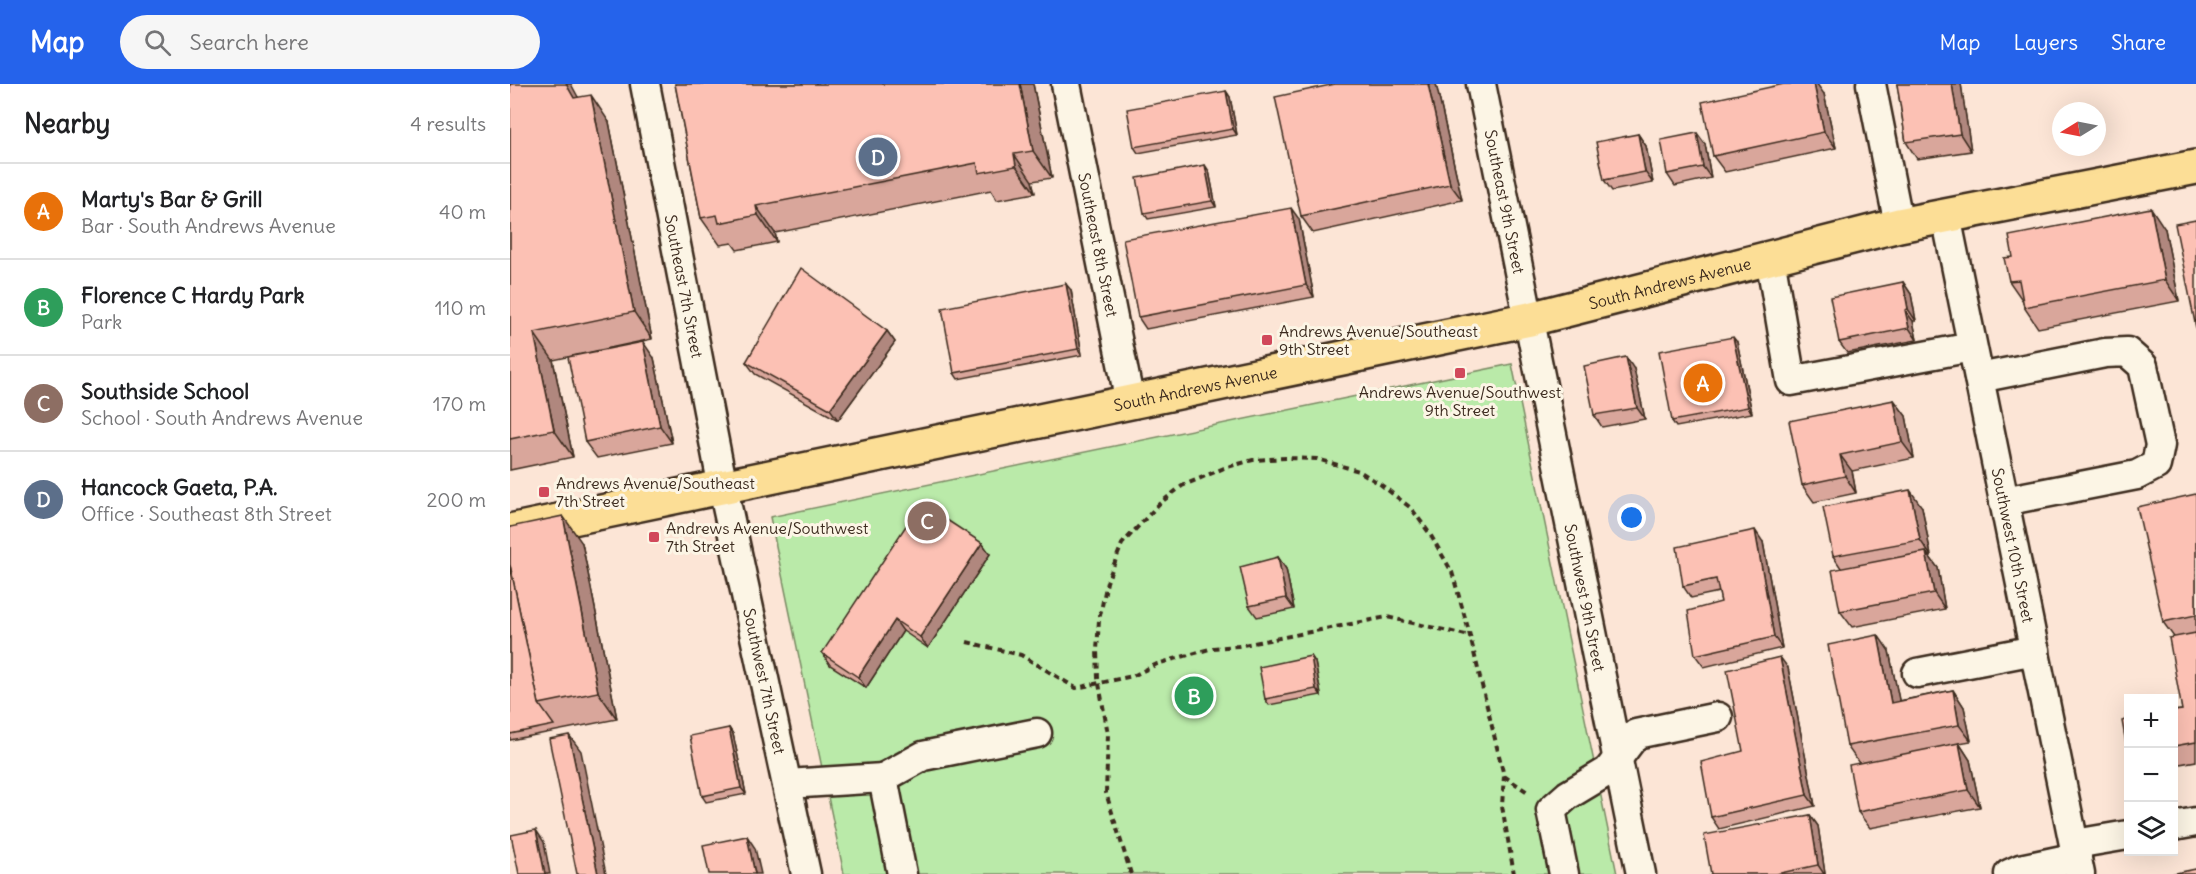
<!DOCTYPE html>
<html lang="en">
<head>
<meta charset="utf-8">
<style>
	body { margin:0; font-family:Delius,sans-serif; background:#f6f6f6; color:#202124 }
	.controls { position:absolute; right:18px; bottom:18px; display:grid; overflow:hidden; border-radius:0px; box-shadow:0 6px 24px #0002 }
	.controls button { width:54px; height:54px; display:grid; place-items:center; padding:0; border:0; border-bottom:2px solid #e0e0e0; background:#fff; color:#202124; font:30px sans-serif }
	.compass { position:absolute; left:1542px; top:18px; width:54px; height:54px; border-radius:50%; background:#fff; box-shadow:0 6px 24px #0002; rotate:260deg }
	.you { position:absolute; left:1122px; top:434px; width:21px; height:21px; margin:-15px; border:4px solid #fff; border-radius:50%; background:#1a73e8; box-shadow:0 0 0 9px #1a73e833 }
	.badge { display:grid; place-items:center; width:39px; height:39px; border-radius:50%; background:#2563eb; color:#fff; font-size:20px; font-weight:700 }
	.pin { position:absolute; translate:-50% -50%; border:3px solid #fff; box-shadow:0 2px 6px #0006 }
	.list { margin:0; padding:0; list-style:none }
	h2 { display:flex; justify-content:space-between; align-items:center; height:78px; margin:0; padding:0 24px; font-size:26px }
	h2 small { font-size:20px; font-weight:400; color:#757577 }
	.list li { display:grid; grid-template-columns:39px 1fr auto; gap:18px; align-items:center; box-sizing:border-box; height:96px; padding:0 24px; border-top:2px solid #e0e0e0 }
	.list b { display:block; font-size:22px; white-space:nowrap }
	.list p { margin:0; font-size:20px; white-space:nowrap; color:#757577 }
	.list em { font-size:20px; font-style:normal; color:#757577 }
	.icon { flex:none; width:33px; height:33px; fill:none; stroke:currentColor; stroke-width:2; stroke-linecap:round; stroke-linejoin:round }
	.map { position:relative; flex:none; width:1686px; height:790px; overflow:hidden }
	header { display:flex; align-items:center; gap:36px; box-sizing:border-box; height:84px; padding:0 30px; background:#2563eb; color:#fff }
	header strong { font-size:28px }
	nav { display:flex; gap:33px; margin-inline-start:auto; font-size:21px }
	.search { width:420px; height:54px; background:#f6f6f6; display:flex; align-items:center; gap:15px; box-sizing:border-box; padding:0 21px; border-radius:33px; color:#757577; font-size:22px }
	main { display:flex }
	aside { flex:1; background:#fff }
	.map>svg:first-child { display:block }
	.green { fill:#baeaa9; stroke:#7a8a64; stroke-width:1.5 }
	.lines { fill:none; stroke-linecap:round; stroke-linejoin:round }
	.minor-casing { stroke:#3b2a1e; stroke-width:33 }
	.major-casing { stroke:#3b2a1e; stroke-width:38 }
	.path { stroke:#3b2a1e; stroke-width:4; stroke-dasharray:6 4.5; stroke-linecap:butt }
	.minor { stroke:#fcf5e5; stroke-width:28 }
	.major { stroke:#fcde96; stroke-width:33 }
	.wall { fill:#d9a69b; stroke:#3b2a1e; stroke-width:1.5 }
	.shaded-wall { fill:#b0877e; stroke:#3b2a1e; stroke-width:1.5 }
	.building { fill:#fcc1b4; stroke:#3b2a1e; stroke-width:1.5 }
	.poi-dot { fill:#d1495b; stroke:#fcf5e5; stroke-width:2 }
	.labels { text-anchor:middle; stroke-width:6; stroke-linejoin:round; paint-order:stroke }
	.street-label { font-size:16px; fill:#3b2a1e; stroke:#fcf5e5 }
	.poi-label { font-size:16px; fill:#3b2a1e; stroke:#fcf5e5; text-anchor:start }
</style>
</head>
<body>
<header>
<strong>Map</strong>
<div class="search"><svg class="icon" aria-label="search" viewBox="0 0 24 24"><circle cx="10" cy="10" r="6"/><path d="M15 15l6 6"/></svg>Search here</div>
<nav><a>Map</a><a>Layers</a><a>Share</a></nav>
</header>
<main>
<aside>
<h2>Nearby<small>4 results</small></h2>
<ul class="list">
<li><span class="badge" style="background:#e8710a">A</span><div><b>Marty's Bar &amp; Grill</b><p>Bar · South Andrews Avenue</p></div><em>40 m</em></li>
<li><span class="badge" style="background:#2e9e5b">B</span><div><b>Florence C Hardy Park</b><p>Park</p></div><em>110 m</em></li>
<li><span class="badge" style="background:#8d6e63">C</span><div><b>Southside School</b><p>School · South Andrews Avenue</p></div><em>170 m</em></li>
<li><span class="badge" style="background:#5c6f8a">D</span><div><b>Hancock Gaeta, P.A.</b><p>Office · Southeast 8th Street</p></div><em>200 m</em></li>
</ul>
</aside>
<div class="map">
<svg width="1686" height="790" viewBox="0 0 1686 790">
	<rect width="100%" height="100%" fill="#fce5d6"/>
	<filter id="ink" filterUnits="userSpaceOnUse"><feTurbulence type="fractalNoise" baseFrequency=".0167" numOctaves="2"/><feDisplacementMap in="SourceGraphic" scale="12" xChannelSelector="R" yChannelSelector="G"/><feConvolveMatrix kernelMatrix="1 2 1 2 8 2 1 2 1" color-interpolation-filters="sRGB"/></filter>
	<g filter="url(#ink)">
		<!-- green -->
		<polygon class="green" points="1002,280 1107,790 334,790 260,433"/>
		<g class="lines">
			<!-- minor casing -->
			<g class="minor-casing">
				<g id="minor">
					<path id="s1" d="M135,0L213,404L296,790"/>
					<path id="s2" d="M556,0L620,319"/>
					<path id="s3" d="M971,0L1131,790"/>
					<polyline points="1361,0 1389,141"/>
					<path id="s4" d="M1436,132L1570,790"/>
					<polyline points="1260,173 1281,297 1462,263"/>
					<polyline points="1469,294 1595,269 1617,268 1633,282 1650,361 1646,381 1627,391 1494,417"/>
					<polyline points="1407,589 1525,566"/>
					<polyline points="277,700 373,694"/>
					<polyline points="1664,742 1686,738"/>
					<polyline points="1565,760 1618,751"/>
					<polyline points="392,790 373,694 413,672 527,649"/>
					<polyline points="1054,790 1041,726 1058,711 1098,687 1126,650 1208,633"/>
					<polyline points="1499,790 1510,785 1567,773"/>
				</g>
			</g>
			<!-- major casing -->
			<g class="major-casing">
				<g id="major">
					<path id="s5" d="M0,447L1020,235L1389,141L1686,83"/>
				</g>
			</g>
			<!-- path -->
			<g class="path">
				<polyline points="457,558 511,571 566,604 623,592 647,580 703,564 728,562 877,533 960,552"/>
				<polyline points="994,692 1019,709"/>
				<polyline points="621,790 596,709 598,650 588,594 587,566 589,536 597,498 612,460 649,420 672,402 714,384 743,376 776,374 807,375 849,387 870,400 901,424 920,450 942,488 958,544 994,692 992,722 1004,790"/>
			</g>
			<!-- minor -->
			<use href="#minor" class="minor"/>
			<!-- major -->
			<use href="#major" class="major"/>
		</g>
		<!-- wall -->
		<g class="wall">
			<polygon points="0,0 68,13 99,38 142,255 43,276 63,373 0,386"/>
			<polygon points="165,0 523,0 542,94 522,97 525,109 487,116 481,106 265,149 267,158 227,166 222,159 210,161 191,134"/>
			<polygon points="825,0 926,0 952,116 803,149 791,132"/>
			<polygon points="1387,0 1451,0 1461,67 1407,75 1396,58"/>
			<polygon points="716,7 720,13 727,51 628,69 624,63"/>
			<polygon points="1314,10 1326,64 1215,88 1203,72"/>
			<polygon points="1128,50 1136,62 1143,99 1102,107 1094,96"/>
			<polygon points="1195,60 1201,94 1165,102 1157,90"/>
			<polygon points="699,87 706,123 638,135 634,129"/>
			<polygon points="789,135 804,213 636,245 628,233"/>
			<polygon points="1655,145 1669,217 1528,244 1514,223 1513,217 1499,197"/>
			<polygon points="1393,198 1401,210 1406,237 1403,237 1407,256 1337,269 1329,258"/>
			<polygon points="561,206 572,271 448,295 444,289"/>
			<polygon points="377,247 385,258 328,336 245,290 236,278"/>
			<polygon points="1227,258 1242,329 1166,343 1162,337"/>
			<polygon points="144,274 162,359 87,374 75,358"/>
			<polygon points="1124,285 1135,335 1092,343 1084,331"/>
			<polygon points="1384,316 1396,332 1404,374 1342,387 1346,409 1304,418 1292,401"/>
			<polygon points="1686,410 1686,677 1664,681 1664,627 1672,626 1664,553 1653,538"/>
			<polygon points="1412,423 1421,472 1419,472 1428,484 1435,525 1342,543 1330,527 1331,484 1323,472"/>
			<polygon points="0,443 72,459 107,635 0,656"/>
			<polygon points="1253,458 1272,564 1194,583 1185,571 1211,518 1209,508 1181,514 1173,502"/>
			<polygon points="472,459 480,470 418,564 393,547 356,604 320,581 312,569"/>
			<polygon points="768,473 776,485 784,525 747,533 739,522"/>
			<polygon points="1379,567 1389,617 1443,606 1454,623 1461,657 1449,659 1460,676 1470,723 1360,744 1348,728 1349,679 1337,662"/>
			<polygon points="801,572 805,578 811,611 759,621 755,615"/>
			<polygon points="1278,584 1305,722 1209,745 1201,733 1233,667"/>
			<polygon points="219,644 223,650 236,710 196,718 192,712"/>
			<polygon points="1300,731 1308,742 1315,790 1201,790"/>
		</g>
		<!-- shaded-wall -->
		<g class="shaded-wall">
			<polygon points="56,0 61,0 83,41 64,14"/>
			<polygon points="510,0 523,0 542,94 523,67"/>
			<polygon points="918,0 926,0 952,116 940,100"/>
			<polygon points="1304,0 1307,0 1314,10 1326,64 1314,48"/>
			<polygon points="1442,0 1451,0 1461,67 1450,50"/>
			<polygon points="716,7 720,13 727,51 723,45"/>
			<polygon points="81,11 99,38 142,255 124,228"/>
			<polygon points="1187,49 1195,60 1201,94 1193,83"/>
			<polygon points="1128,50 1136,62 1143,99 1135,88"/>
			<polygon points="504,70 522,97 525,109 506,82"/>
			<polygon points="695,81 699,87 706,123 702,117"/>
			<polygon points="246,122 265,149 267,158 248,131"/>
			<polygon points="781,124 789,135 804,213 796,201"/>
			<polygon points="1641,124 1655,145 1669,217 1655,196"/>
			<polygon points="1393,198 1401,210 1406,237 1398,225"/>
			<polygon points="556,200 561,206 572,271 568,265"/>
			<polygon points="1395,226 1403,237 1407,256 1399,244"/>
			<polygon points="377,247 385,258 328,336 320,325"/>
			<polygon points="24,249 43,276 63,373 44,346"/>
			<polygon points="1223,253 1227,258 1242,329 1238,323"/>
			<polygon points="133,258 144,274 162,359 150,342"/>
			<polygon points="1116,273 1124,285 1135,335 1127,324"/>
			<polygon points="1384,316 1396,332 1404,374 1392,358"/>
			<polygon points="1330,371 1342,387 1346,409 1335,392"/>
			<polygon points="1400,406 1412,423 1421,472 1410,456"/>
			<polygon points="53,432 72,459 107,635 88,608"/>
			<polygon points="1245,446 1253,458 1272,564 1264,553"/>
			<polygon points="472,459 480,470 418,564 410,553"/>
			<polygon points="1416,468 1428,484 1435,525 1424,509"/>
			<polygon points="768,473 776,485 784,525 776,514"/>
			<polygon points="385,536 393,547 356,604 348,593"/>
			<polygon points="1368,551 1379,567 1393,635 1381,619"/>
			<polygon points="801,572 805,578 811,611 806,605"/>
			<polygon points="1270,573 1278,584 1305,722 1297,711"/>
			<polygon points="1443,606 1454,623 1461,657 1449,641"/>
			<polygon points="219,644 223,650 236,710 231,704"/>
			<polygon points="59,651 71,667 96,790 88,790"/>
			<polygon points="1449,659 1460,676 1470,723 1458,706"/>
			<polygon points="1300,731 1308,742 1315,790 1314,790 1308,781"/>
			<polygon points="26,746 34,758 40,790 35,790"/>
			<polygon points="237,752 245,764 251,790 245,790"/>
		</g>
		<!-- building -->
		<g class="building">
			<polygon points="0,0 56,0 64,14 81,11 124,228 24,249 44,346 0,355"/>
			<polygon points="165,0 510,0 523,67 504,70 506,82 469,89 467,79 246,122 248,131 209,139 207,131 191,134"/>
			<polygon points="825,0 918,0 940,100 791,132 765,13"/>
			<polygon points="1274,0 1304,0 1314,48 1203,72 1192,18"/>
			<polygon points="1387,0 1442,0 1450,50 1396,58"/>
			<polygon points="716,7 723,45 624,63 617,25"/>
			<polygon points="1187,49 1193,83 1157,90 1151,56"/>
			<polygon points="1128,50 1135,88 1094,96 1086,58"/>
			<polygon points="695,81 702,117 634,129 627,94"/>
			<polygon points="781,124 796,201 628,233 613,155"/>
			<polygon points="1641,124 1655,196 1514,223 1509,196 1499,197 1494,174 1503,173 1499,152"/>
			<polygon points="1686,136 1686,244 1665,140"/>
			<polygon points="291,184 377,247 320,325 236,278"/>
			<polygon points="1393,198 1398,225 1395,226 1399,244 1329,258 1320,213"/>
			<polygon points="556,200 568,265 444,289 432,224"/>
			<polygon points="1223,253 1238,323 1162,337 1149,267"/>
			<polygon points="133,258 150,342 75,358 58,273"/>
			<polygon points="1116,273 1127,324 1084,331 1074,282"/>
			<polygon points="1384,316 1392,358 1330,371 1335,392 1292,401 1279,337"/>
			<polygon points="1400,406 1410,456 1323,472 1313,423"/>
			<polygon points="1686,410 1686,531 1653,538 1627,423"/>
			<polygon points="411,419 472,459 410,553 385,536 348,593 312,569"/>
			<polygon points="53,432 88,608 29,620 0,481 0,443"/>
			<polygon points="1245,446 1264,553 1185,571 1178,527 1211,518 1206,495 1173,502 1167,463"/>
			<polygon points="1416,468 1424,509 1330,527 1322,486"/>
			<polygon points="768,473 776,514 739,522 730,483"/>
			<polygon points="0,481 29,620 44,641 0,650"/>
			<polygon points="1686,549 1686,658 1664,662 1664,627 1672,626 1659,554"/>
			<polygon points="1368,551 1381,619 1443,606 1449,641 1337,662 1318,561"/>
			<polygon points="801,572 806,605 755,615 749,583"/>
			<polygon points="1270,573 1297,711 1201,733 1191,678 1233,667 1217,586"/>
			<polygon points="1618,635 1618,670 1612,637"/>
			<polygon points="219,644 231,704 192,712 180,652"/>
			<polygon points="59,651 88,790 67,790 39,655"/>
			<polygon points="1449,659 1458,706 1348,728 1339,681"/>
			<polygon points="1300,731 1308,781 1266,790 1201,790 1194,751"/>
			<polygon points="26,746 35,790 9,790 1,751"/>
			<polygon points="237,752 245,790 199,790 193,761"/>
			<polygon points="1686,785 1686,790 1661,790"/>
		</g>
	</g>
	<!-- markers -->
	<g class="poi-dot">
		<rect x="751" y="250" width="12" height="12" rx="3"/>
		<rect x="944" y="283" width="12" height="12" rx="3"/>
		<rect x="28" y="402" width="12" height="12" rx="3"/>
		<rect x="138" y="447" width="12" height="12" rx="3"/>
	</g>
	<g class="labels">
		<!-- street labels -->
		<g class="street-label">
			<text dy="6" stroke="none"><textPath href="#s3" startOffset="120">Southeast 9th Street</textPath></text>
			<text dy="6" stroke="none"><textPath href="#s2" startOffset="164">Southeast 8th Street</textPath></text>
			<text dy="6" stroke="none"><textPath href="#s5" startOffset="1186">South Andrews Avenue</textPath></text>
			<text dy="6" stroke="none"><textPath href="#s1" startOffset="206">Southeast 7th Street</textPath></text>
			<text dy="6" stroke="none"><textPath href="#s5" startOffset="700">South Andrews Avenue</textPath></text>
			<text dy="6" stroke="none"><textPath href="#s4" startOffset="336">Southwest 10th Street</textPath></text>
			<text dy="6" stroke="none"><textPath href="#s3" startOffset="524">Southwest 9th Street</textPath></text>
			<text dy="6" stroke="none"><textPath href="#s1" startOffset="609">Southwest 7th Street</textPath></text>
		</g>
		<!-- poi labels -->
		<g class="poi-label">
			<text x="769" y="253">Andrews Avenue/Southeast<tspan x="769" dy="18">9th Street</tspan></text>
			<text x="950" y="314" text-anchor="middle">Andrews Avenue/Southwest<tspan x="950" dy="18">9th Street</tspan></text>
			<text x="46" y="405">Andrews Avenue/Southeast<tspan x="46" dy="18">7th Street</tspan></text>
			<text x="156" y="450">Andrews Avenue/Southwest<tspan x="156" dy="18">7th Street</tspan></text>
		</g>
	</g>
</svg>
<div class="controls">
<button>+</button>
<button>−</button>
<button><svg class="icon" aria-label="layers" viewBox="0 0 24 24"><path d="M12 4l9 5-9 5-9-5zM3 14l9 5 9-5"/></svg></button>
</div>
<svg class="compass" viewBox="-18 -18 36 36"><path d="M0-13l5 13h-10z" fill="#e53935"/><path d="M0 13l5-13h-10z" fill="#757577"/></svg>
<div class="you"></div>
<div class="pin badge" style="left:1193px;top:299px;background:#e8710a">A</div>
<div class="pin badge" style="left:684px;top:612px;background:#2e9e5b">B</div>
<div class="pin badge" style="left:417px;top:437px;background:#8d6e63">C</div>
<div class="pin badge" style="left:368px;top:73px;background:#5c6f8a">D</div>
</div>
</main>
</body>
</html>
